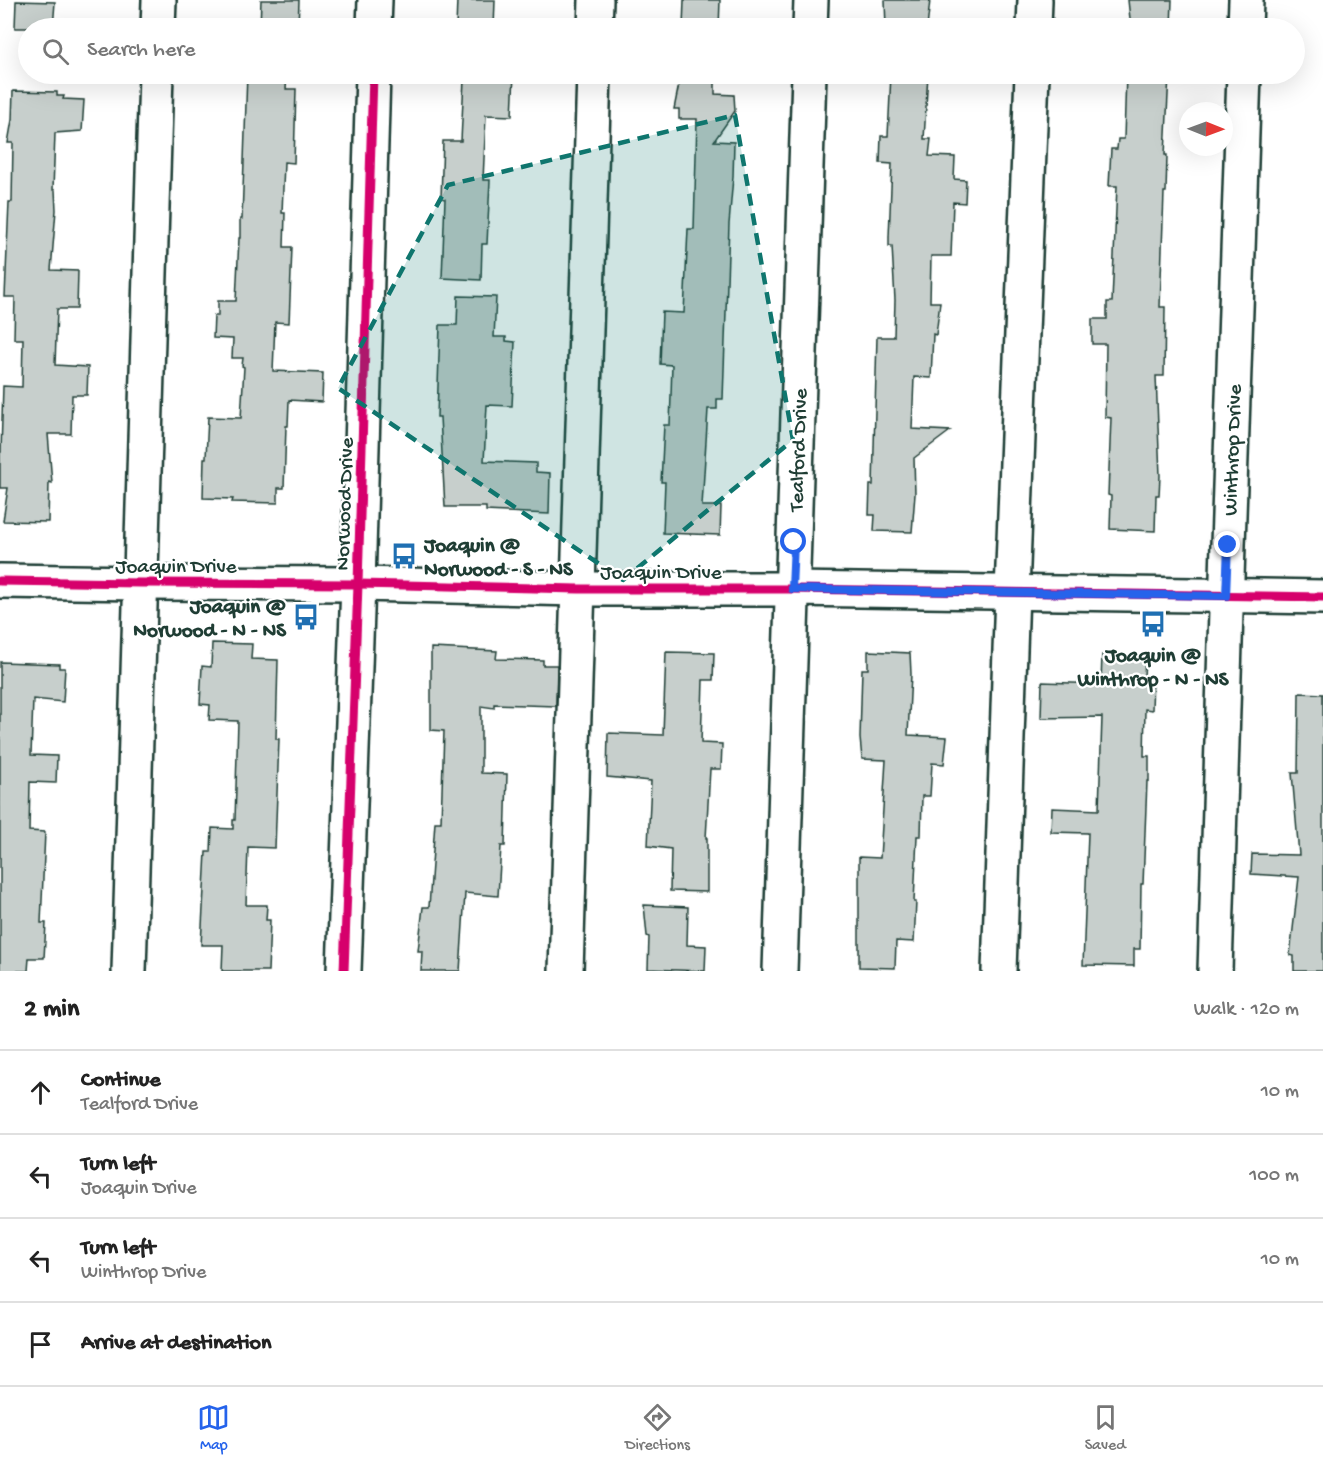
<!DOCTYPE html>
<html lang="en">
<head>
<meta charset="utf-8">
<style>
	body { margin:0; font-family:"Gochi Hand",sans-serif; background:#f6f6f6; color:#222 }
	.compass { position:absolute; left:1179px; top:102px; width:54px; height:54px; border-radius:50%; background:#fff; box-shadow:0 6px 24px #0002; rotate:91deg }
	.stop { position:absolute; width:18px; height:18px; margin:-14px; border:4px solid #2563eb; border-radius:50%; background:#fff }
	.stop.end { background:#2563eb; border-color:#fff; box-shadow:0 2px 6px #0008 }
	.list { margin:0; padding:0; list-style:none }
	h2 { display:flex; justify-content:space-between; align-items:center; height:78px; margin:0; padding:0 24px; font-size:26px }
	h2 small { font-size:20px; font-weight:400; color:#767676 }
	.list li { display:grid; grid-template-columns:39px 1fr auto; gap:18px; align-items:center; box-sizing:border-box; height:84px; padding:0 24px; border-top:2px solid #e0e0e0 }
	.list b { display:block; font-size:22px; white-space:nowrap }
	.list p { margin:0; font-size:20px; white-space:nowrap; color:#767676 }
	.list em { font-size:20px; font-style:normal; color:#767676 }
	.icon { flex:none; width:33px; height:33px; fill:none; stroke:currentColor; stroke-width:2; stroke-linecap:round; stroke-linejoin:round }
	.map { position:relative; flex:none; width:1323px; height:971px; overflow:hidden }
	.search { position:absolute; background:#fff; box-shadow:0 6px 24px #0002; left:18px; right:18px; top:18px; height:66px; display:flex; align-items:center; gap:15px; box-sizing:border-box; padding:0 21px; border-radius:33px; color:#767676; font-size:22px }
	.sheet { height:414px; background:#fff }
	nav { display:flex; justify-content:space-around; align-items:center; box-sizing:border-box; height:84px; border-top:2px solid #e0e0e0; background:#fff; font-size:16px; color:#767676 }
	nav a { display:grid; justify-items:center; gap:3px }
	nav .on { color:#2563eb }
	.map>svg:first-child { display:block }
	.building { fill:#c7cfcc; stroke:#1f3d34; stroke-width:1.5 }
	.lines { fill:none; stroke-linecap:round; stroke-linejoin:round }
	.minor-casing { stroke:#1f3d34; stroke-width:38 }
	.minor { stroke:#fff; stroke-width:33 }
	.cycleway-casing { stroke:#fff; stroke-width:13 }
	.cycleway { stroke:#d6006c; stroke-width:9 }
	.route { stroke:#2563eb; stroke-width:8 }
	.marked { fill:#0f766e; fill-opacity:0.2; stroke:#0f766e; stroke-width:4.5; stroke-dasharray:12 8; stroke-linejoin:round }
	.labels { text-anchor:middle; stroke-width:4.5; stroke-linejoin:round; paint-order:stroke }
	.street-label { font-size:21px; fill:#1f3d34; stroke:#fff }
	.poi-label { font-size:21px; font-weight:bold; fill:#1f3d34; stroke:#fff; text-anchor:start }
</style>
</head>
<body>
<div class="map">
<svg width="1323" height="971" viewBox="0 0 1323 971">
	<rect width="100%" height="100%" fill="#fff"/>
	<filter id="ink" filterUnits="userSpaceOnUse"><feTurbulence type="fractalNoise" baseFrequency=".0167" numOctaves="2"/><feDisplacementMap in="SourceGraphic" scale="12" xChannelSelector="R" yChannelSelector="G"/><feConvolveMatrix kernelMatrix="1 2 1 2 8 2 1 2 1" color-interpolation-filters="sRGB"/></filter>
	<g filter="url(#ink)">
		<!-- building -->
		<g class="building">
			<polygon points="261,0 299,0 298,28 260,28"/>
			<polygon points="457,0 495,0 494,28 456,28"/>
			<polygon points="684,0 720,0 719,28 683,28"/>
			<polygon points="885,0 930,0 927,28 886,28"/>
			<polygon points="1128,0 1172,0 1171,28 1131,28"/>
			<polygon points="16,1 55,2 53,28 15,28"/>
			<polygon points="247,74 287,74 286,89 296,89 294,163 284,162 282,213 285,213 284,247 292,247 289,323 275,322 273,371 323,373 322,402 289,400 288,426 286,426 284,488 278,488 278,503 232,502 233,499 203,498 204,458 206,458 208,417 241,418 244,367 242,366 243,358 232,358 233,339 213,338 214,316 218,316 218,301 236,301 239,238 240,238 240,219 242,219"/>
			<polygon points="456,74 514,74 512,116 486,115 483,180 490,180 487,244 482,244 481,280 442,278 445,199 441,198 443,141 461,141 464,79 456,78"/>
			<polygon points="681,74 715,74 715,94 734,95 735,111 714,141 734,142 733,177 729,224 723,399 717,399 717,409 708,409 702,506 721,506 720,535 663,533 665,482 661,482 664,425 670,425 672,365 660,364 662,312 684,313 688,229 694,229 697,119 679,119 679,109 674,109"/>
			<polygon points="891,74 928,74 924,139 931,139 929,156 955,157 954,179 966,180 965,203 953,202 951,256 931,256 930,302 940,302 936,335 933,334 931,378 914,377 912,429 950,431 914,458 915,494 912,532 874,531 875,515 869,515 870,485 873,485 877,337 894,337 895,300 892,246 889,246 889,237 892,164 880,163 881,136 888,136"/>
			<polygon points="1126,74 1169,74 1165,155 1167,155 1166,192 1164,192 1160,307 1165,307 1164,376 1156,376 1160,476 1159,495 1156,495 1155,531 1110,529 1111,496 1108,495 1111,418 1105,417 1106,344 1092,344 1092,319 1107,319 1107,302 1112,302 1117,186 1109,186 1111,149 1117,149 1118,139 1124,139"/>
			<polygon points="13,91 57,92 57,96 64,96 63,99 84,100 82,131 55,133 53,190 55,190 56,210 51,270 78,271 77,309 57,309 55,365 88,367 87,395 72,395 71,434 48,434 52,483 49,482 48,522 3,521 8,488 0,488 0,452 1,452 3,386 22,387 23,339 14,339 15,297 5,297 9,202 12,202 13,143 8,143 12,120"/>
			<polygon points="458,296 496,297 494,337 506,337 506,341 515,342 512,406 487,405 484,461 536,463 536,472 550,473 549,514 486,511 486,507 445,507 440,417 437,417 440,325 457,325"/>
			<polygon points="212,643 252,644 251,659 278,660 276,739 279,739 275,848 248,847 246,905 267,905 266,920 270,920 268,971 222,971 223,945 201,945 206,852 211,852 212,828 233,829 233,820 235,820 238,721 209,720 210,705 200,704 202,666 211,667"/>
			<polygon points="431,648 497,651 496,659 543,660 543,665 557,665 556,706 494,704 494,708 481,706 481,773 507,774 505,846 501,846 498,896 465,893 460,971 421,971 422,951 418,951 423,907 429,907 435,822 441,822 444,731 431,730"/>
			<polygon points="868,651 910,653 911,674 908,735 947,737 944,764 932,763 930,796 922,796 921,836 917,836 914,902 916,902 914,942 896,941 895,968 859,967 859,857 880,858 886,760 862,759 860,738 862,669 868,669"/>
			<polygon points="666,652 714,653 713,680 703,680 701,743 722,744 721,769 710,769 706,838 707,838 707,892 670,891 671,849 648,846 651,781 607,777 608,733 663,735"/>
			<polygon points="1102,655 1145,657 1144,678 1153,678 1152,710 1145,709 1144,756 1149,756 1149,781 1147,781 1143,884 1141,884 1140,949 1134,949 1134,966 1083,965 1088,833 1051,832 1052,808 1099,810 1102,717 1041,718 1042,682 1101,684"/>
			<polygon points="0,662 59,664 59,668 65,668 63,702 33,699 31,755 57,756 56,783 30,782 29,831 45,832 41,923 46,923 44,958 29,958 28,971 0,971"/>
			<polygon points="1299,693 1323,694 1323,971 1294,971 1294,956 1290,955 1299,877 1251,874 1252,854 1299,855 1292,773 1298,773"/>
			<polygon points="644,905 688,907 687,945 706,946 705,971 648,969 649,937 647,936"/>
		</g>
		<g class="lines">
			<!-- minor casing -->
			<g class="minor-casing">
				<g id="minor">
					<polyline points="158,28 159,0"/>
					<polyline points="374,28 375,0"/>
					<polyline points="595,28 596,0"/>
					<polyline points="810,28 811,0"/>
					<polyline points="1034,28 1035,0"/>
					<polyline points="1245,28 1246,0"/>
					<polyline points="0,581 141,583 358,584 579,589 792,589 1323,597"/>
					<polyline points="129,971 156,74"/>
					<polyline points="344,971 358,584 373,74"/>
					<polyline points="566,971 594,74"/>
					<polyline points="780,971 809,74"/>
					<polyline points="999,971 1012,592 1032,74"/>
					<polyline points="1215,971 1228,545 1244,74"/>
				</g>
			</g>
			<!-- minor -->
			<use href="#minor" class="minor"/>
			<!-- cycleway casing -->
			<g class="cycleway-casing">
				<g id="cycleway">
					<polyline points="0,581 141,583 358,584 579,589 792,589 1323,597"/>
					<polyline points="344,971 358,584 373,74"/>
				</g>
			</g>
			<!-- cycleway -->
			<use href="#cycleway" class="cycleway"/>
		</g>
	</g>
	<g class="lines" filter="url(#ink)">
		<!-- route -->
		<polyline class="route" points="794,542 792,589 1226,596 1228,545"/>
	</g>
	<!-- marked area -->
	<path class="marked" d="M735,115L793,440L623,580L338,388L448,185Z"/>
	<!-- icons -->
	<defs>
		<g id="bus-bare" transform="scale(2.07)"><path d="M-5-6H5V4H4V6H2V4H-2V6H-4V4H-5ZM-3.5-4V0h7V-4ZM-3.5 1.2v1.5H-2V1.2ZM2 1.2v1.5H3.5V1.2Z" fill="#1f6fb2" stroke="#fff" stroke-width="2.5" paint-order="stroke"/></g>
	</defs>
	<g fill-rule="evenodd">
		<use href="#bus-bare" x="404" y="556"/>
		<use href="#bus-bare" x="306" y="617"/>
		<use href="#bus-bare" x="1153" y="624"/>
	</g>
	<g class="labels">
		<!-- street labels -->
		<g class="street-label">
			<text transform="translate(797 450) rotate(-88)" y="7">Tealford Drive</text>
			<text transform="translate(1231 450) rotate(-88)" y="7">Winthrop Drive</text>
			<text transform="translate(343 504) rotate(-88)" y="7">Norwood Drive</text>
			<text x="176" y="572">Joaquin Drive</text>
			<text x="661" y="578">Joaquin Drive</text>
		</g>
		<!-- poi labels -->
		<g class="poi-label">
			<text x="424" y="551">Joaquin @<tspan x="424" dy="24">Norwood - S - NS</tspan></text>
			<text x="286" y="612" text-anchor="end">Joaquin @<tspan x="286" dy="24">Norwood - N - NS</tspan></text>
			<text x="1153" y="661" text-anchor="middle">Joaquin @<tspan x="1153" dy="24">Winthrop - N - NS</tspan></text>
		</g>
	</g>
</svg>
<svg class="compass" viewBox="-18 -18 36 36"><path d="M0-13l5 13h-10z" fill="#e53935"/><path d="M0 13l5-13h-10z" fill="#767676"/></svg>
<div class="stop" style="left:794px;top:542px"></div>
<div class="stop end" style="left:1228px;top:545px"></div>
<div class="search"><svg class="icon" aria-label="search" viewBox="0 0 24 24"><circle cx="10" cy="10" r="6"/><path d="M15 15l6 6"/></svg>Search here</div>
</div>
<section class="sheet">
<h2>2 min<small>Walk · 120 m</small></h2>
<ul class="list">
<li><svg class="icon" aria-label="ahead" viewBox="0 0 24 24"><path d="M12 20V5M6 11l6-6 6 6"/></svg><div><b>Continue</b><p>Tealford Drive</p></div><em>10 m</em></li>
<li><svg class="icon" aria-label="left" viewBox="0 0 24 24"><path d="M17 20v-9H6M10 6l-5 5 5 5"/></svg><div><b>Turn left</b><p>Joaquin Drive</p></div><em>100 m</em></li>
<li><svg class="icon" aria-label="left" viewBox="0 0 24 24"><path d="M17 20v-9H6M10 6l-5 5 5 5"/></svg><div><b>Turn left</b><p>Winthrop Drive</p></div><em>10 m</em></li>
<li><svg class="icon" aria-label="arrive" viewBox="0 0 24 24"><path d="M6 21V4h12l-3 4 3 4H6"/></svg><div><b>Arrive at destination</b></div></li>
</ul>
</section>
<nav>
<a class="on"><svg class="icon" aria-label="map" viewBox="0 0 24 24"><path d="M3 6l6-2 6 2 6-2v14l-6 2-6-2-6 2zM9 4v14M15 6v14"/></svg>Map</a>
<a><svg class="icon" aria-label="directions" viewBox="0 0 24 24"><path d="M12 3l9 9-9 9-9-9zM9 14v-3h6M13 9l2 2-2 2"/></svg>Directions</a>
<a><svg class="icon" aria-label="saved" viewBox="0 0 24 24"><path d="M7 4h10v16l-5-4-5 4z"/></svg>Saved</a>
</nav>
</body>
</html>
